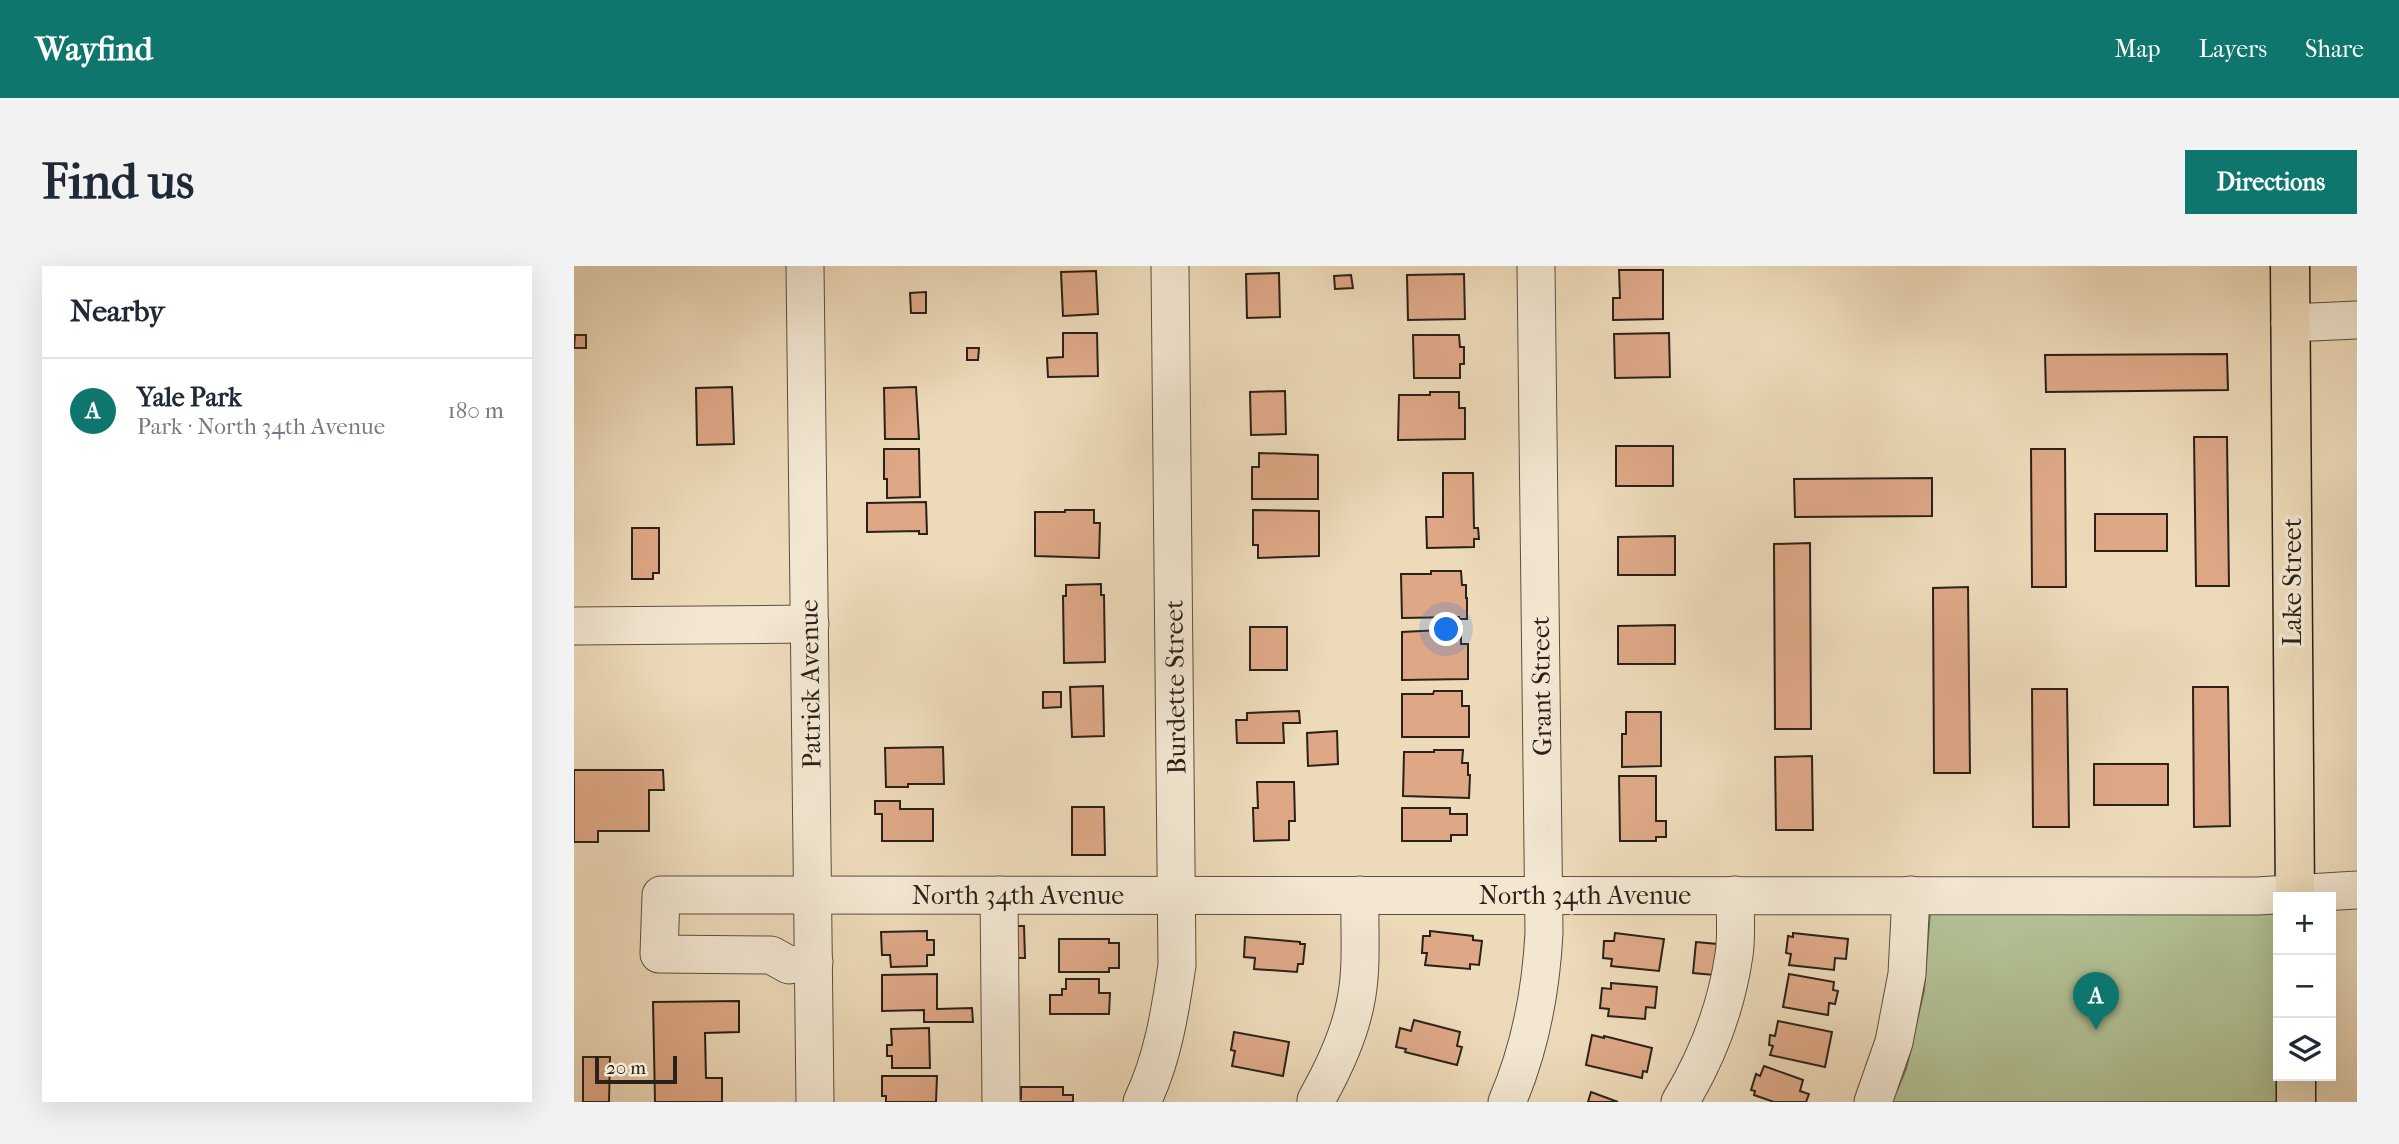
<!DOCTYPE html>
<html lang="en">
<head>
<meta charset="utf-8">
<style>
	body { margin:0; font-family:"IM FELL French Canon",serif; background:#f2f2f3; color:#1f2937 }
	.controls { position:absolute; right:21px; bottom:21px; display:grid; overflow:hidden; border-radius:0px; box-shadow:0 7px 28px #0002 }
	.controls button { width:63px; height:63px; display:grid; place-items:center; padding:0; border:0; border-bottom:2px solid #e0e1e3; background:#fff; color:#1f2937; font:35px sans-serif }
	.scale { position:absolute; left:21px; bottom:18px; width:82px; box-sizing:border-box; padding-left:7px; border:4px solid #2b2119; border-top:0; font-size:19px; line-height:24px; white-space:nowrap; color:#2b2119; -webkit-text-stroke:5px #f3e7d2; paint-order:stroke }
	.you { position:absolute; left:873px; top:364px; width:24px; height:24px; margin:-18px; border:5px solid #fff; border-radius:50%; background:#1a73e8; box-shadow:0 0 0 10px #1a73e833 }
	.badge { display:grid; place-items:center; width:46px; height:46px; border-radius:50%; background:#0f766e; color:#fff; font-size:23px; font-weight:700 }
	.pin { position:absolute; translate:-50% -58px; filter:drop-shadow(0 2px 4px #0008) }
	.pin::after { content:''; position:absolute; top:37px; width:24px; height:21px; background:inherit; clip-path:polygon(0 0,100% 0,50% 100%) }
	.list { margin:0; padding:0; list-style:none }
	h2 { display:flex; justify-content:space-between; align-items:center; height:91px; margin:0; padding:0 28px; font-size:30px }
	h2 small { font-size:23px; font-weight:400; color:#747a83 }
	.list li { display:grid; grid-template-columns:46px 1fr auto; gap:21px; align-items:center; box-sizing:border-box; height:105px; padding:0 28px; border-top:2px solid #e0e1e3 }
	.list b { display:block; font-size:26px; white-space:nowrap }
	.list p { margin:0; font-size:23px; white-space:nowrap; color:#747a83 }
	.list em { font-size:23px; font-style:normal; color:#747a83 }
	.icon { flex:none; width:38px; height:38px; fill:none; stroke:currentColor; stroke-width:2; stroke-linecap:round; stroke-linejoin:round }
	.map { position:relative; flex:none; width:1783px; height:836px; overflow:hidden; border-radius:0px }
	header { display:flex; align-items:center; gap:42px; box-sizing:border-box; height:98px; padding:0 35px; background:#0f766e; color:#fff }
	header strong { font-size:33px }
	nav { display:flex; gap:38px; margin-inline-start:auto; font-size:24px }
	.intro { display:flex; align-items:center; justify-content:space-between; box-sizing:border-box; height:168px; padding:0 42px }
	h1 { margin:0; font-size:49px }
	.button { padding:18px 32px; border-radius:0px; background:#0f766e; color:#fff; font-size:24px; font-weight:700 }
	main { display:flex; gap:42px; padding:0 42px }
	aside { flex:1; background:#fff; border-radius:0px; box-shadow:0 7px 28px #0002 }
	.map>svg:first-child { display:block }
	.green { fill:#b2c194; stroke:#6e7156; stroke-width:2 }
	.building { fill:#dea887; stroke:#2b2119; stroke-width:2 }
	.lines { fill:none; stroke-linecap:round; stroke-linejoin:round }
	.minor-casing { stroke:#5c4f41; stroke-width:39 }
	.major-casing { stroke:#2b2119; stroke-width:41 }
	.minor { stroke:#f3e7d2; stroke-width:37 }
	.major { stroke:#eddab9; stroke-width:38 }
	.labels { text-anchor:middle; stroke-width:7; stroke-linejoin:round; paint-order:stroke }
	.street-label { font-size:26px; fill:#2b2119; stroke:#f3e7d2 }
</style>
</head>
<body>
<header>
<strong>Wayfind</strong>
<nav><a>Map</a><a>Layers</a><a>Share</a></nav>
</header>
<div class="intro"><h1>Find us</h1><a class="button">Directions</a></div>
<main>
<aside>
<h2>Nearby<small></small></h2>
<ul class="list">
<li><span class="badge">A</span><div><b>Yale Park</b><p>Park · North 34th Avenue</p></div><em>180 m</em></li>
</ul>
</aside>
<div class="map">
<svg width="1783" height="836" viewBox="0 0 1783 836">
	<rect width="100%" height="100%" fill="#eddab9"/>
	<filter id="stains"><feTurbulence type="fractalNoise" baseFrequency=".00286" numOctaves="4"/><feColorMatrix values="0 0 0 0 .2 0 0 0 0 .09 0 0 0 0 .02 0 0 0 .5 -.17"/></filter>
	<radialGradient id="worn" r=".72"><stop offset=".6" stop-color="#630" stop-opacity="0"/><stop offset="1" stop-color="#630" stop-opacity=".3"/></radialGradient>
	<!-- green -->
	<polygon class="green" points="1702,644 1703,836 1318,836 1332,803 1350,724 1356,645"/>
	<!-- building -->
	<g class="building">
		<polygon points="1045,4 1089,4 1089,53 1039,54 1039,32 1046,32"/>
		<polygon points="522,5 524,48 489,50 487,6"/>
		<polygon points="705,7 706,51 673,52 672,8"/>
		<polygon points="890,8 891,53 834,54 833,9"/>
		<polygon points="777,9 779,22 761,23 760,10"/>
		<polygon points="352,26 352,47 337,47 336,27"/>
		<polygon points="489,67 523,67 524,110 474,111 473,92 489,91"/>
		<polygon points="1095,67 1096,111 1041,112 1040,68"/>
		<polygon points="1,69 12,69 12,82 0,82"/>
		<polygon points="839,69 885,69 886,81 890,81 890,98 886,98 886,112 840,112"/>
		<polygon points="393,82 405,82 404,94 393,94"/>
		<polygon points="1653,88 1654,124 1472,126 1471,89"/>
		<polygon points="158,121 160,178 123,179 122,122"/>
		<polygon points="342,121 345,173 311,173 310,122"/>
		<polygon points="711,125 712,168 677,169 676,126"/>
		<polygon points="856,126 885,126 885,142 891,142 891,173 824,174 825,129 856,129"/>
		<polygon points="1620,171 1653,171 1655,320 1622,320"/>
		<rect x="1042" y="180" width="57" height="40"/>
		<polygon points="310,183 345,183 346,231 313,232 313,213 310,213"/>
		<polygon points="1457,183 1491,183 1492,321 1458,321"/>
		<polygon points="685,187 744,189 744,233 678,233 678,201 685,201"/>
		<polygon points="869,207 899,207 900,262 904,262 905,273 900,273 900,281 853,282 852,251 869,251"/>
		<polygon points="1358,212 1358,250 1221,251 1220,213"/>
		<polygon points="352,236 353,268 345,268 345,265 293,266 293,237"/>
		<polygon points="491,244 520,244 520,257 526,257 525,292 461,290 461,246 491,246"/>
		<polygon points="679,244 745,245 745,290 684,292 684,279 679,279"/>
		<rect x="1521" y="248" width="72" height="37"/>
		<polygon points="58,262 85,262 85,307 79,307 79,313 58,313"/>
		<polygon points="1101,270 1101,309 1044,309 1044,271"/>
		<polygon points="1236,277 1237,463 1201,463 1200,278"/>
		<polygon points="857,305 887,305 888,319 892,319 892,332 893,332 893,353 885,353 885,351 828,352 827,308 857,308"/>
		<polygon points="527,318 527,329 530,329 531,396 490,397 489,330 492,330 492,319"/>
		<polygon points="1394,321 1396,507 1360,507 1359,322"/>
		<polygon points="1101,359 1101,398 1044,398 1044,360"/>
		<rect x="676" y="361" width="37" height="43"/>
		<polygon points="887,363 887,378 894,378 894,413 828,414 828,366"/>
		<polygon points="529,420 530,470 498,471 496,421"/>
		<polygon points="1619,421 1654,421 1656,560 1620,561"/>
		<polygon points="1458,423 1493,423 1495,561 1459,561"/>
		<polygon points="860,425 888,425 888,440 895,440 895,471 828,471 828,428 859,428"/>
		<polygon points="469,426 487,426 487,441 469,442"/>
		<polygon points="725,445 726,457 709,457 710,477 663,477 662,454 673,454 673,447"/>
		<polygon points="1052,446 1087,446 1087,500 1048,501 1048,468 1052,468"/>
		<polygon points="763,465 764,498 734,500 733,467"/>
		<polygon points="369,481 370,518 334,518 334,521 312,521 311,482"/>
		<polygon points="860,484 889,484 888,497 894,497 894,509 896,509 895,532 829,530 830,486 860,486"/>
		<polygon points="1238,490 1239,564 1202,564 1201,491"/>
		<rect x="1520" y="498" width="74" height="41"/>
		<polygon points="0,504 89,504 90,524 75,524 75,565 24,565 24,576 0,576"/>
		<polygon points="1045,510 1082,510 1082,555 1092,555 1092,571 1082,571 1082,575 1046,575"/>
		<polygon points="683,516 720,516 721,555 715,555 715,574 680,575 679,542 684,542"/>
		<polygon points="301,535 326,535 326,543 359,543 359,575 308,575 308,548 301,548"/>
		<polygon points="498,541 530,541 531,589 498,589"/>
		<polygon points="828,542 876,542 876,548 893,548 893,569 877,569 877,575 828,575"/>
		<polygon points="436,660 450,660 451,692 436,692"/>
		<polygon points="353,665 353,674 360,674 360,689 353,689 353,700 317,701 316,689 308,689 307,666"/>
		<polygon points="856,665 899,670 899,674 908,675 905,699 896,698 896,703 851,699 853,687 848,687 849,670 856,670"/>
		<polygon points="1041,667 1090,673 1085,705 1037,700 1038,693 1029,692 1030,675 1040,675"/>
		<polygon points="1219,667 1274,673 1272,693 1261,692 1260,704 1215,699 1217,688 1212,687 1214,670 1219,671"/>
		<polygon points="671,671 726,676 726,678 731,678 729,698 724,698 723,706 680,703 681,692 670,691"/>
		<polygon points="485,673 535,673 535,677 545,677 545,702 535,702 535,706 485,706"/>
		<polygon points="1122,676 1143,678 1140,709 1119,707"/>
		<polygon points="363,708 363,743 398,742 399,756 350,756 350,744 308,745 308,709"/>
		<polygon points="1215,708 1260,716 1259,724 1264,725 1261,738 1255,737 1254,749 1209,741"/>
		<polygon points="492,713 525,713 525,727 536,727 535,748 476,748 476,729 488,729 488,723 492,723"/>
		<polygon points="1037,717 1083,721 1081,742 1072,741 1071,753 1034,750 1035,743 1026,742 1028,722 1037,723"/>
		<polygon points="165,735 165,766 131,767 132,812 148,812 148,836 81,836 79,736"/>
		<polygon points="840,754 886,766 883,780 888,781 883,799 831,786 832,783 822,781 826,762 837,765"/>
		<polygon points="1204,755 1258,766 1251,801 1196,789 1199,780 1195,779 1196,769 1201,770"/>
		<polygon points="355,762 356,802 318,802 318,790 313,790 313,779 318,779 317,763"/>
		<polygon points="660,766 715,776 709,810 658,800 661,785 657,784"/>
		<polygon points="1018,769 1030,772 1030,770 1078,782 1073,806 1069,805 1068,812 1012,799"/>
		<polygon points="9,791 36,791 35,836 9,836"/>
		<polygon points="1190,800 1229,814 1226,825 1235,828 1232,836 1200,836 1180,829 1181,825 1177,824 1182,808 1186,810"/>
		<polygon points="308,810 363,810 362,836 312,836 312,830 308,830"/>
		<polygon points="447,821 489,821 489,829 499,829 499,836 441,836 441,833 447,833"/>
		<polygon points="1017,826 1044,836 1014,836"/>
	</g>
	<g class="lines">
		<!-- minor casing -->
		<g class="minor-casing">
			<g id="minor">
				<polyline points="231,0 241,836"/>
				<polyline points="1716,57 1783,54"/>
				<polyline points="0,360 236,358"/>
				<polyline points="425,629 427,836"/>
				<polyline points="240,696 215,699 197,689 85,688 87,629 1683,630 1783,624"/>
				<path d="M742,834C759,804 774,773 781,739C789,704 785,665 786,629"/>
				<path d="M568,836C589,792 596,746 603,699L596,0"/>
				<path d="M933,836C956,783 967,724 970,667L962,0"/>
				<path d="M1106,836C1134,790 1152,743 1160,689C1163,670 1161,649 1161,629"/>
				<polyline points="1299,836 1320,776 1333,708 1337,629"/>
			</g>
		</g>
		<!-- major casing -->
		<g class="major-casing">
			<g id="major">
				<polyline points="1716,0 1721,631"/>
				<polyline points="1722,810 1722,836"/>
			</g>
		</g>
		<!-- minor -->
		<use href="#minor" class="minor"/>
		<!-- major -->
		<use href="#major" class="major"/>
	</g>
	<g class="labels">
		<!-- street labels -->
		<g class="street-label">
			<text transform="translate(1718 316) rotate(-90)" y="9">Lake Street</text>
			<text transform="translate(236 418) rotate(-91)" y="9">Patrick Avenue</text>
			<text transform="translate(967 420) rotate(-91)" y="9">Grant Street</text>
			<text transform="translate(601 421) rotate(-91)" y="9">Burdette Street</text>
			<text x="444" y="638">North 34th Avenue</text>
			<text x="1011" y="638">North 34th Avenue</text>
		</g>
	</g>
	<rect width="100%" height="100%" filter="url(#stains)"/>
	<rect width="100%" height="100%" fill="url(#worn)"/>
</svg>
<div class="controls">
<button>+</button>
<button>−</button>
<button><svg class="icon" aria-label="layers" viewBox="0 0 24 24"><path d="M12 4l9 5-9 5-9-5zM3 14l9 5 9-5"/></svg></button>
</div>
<div class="scale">20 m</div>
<div class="you"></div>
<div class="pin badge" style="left:1522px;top:764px">A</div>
</div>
</main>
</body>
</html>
